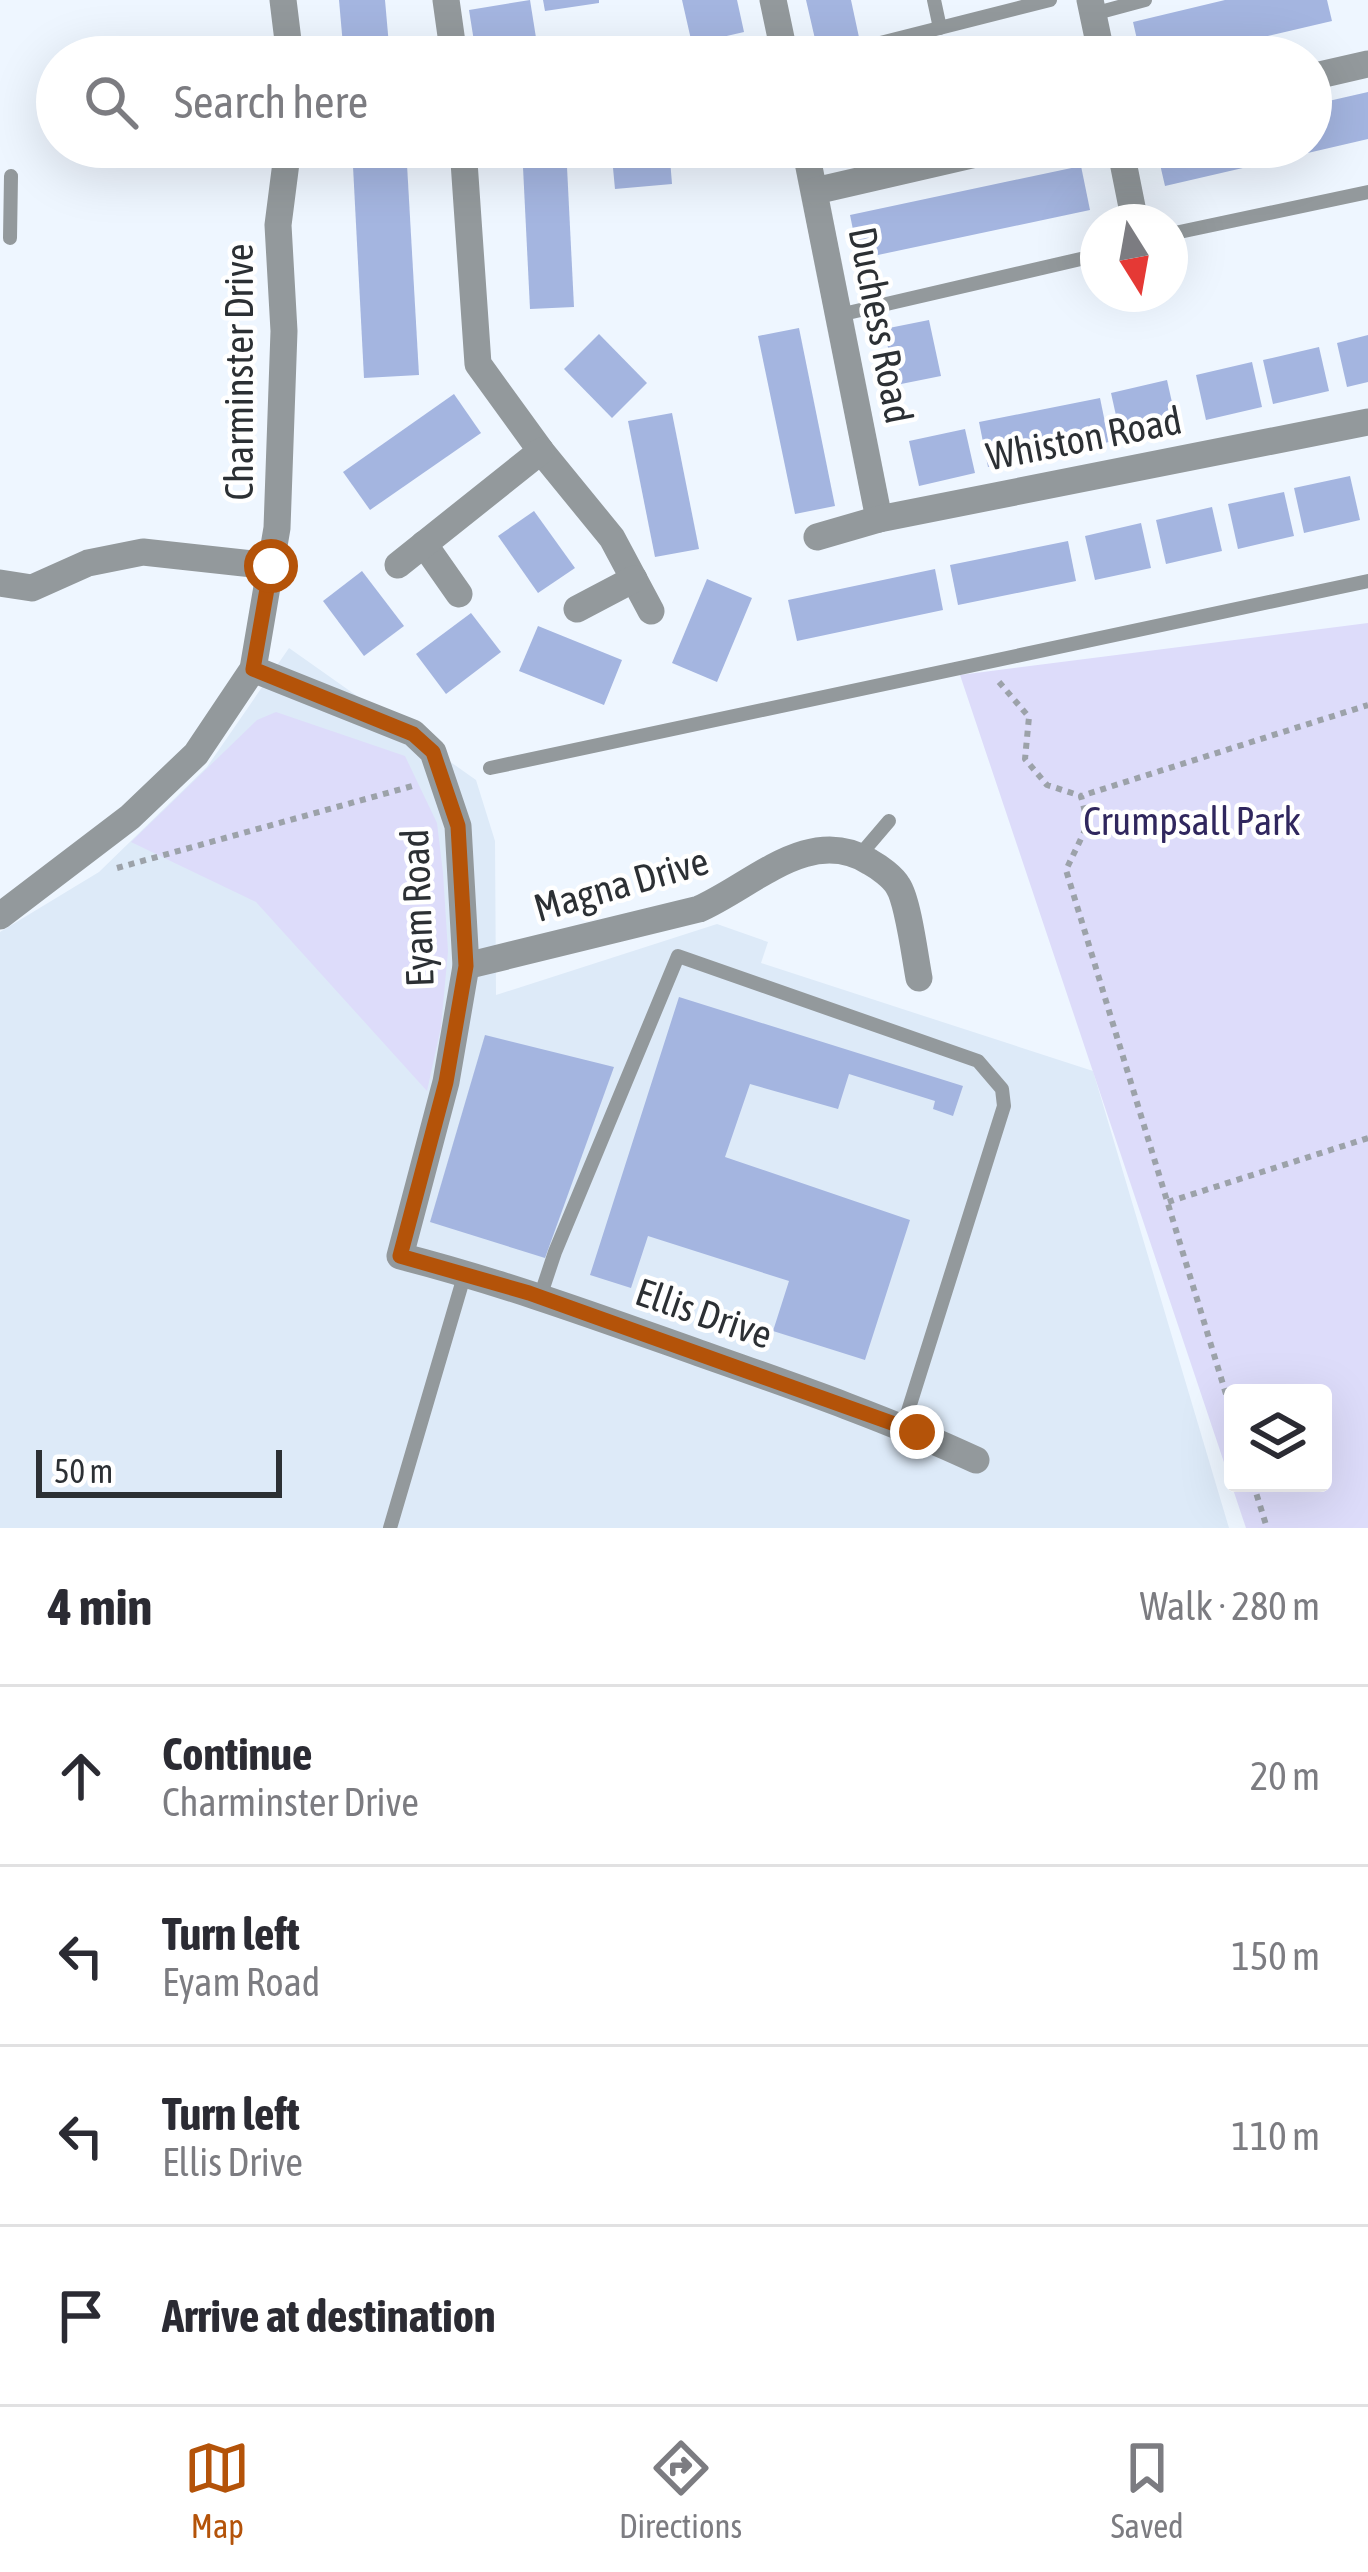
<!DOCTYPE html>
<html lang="en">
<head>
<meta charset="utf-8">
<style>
	body { margin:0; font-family:"Asap Condensed",sans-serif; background:#f2f2f3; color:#2b2b33 }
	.controls { position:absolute; right:36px; bottom:36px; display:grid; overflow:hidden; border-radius:12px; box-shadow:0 12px 48px #0002 }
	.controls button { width:108px; height:108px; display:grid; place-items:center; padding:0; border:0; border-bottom:3px solid #e1e1e2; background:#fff; color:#2b2b33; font:60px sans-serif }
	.compass { position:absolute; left:1080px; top:204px; width:108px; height:108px; border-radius:50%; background:#fff; box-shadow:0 12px 48px #0002; rotate:169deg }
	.scale { position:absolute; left:36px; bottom:30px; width:246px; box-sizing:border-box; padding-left:12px; border:6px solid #2c3034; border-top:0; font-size:33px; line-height:42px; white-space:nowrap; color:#2c3034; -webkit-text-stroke:9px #fff; paint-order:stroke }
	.stop { position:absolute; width:36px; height:36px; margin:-27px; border:9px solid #b45309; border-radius:50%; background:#fff }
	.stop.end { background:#b45309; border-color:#fff; box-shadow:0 3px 12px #0008 }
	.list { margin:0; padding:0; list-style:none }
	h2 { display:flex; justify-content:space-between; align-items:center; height:156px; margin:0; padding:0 48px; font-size:51px }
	h2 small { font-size:39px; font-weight:400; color:#7c7c81 }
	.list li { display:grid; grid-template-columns:78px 1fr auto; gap:36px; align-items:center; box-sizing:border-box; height:180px; padding:0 48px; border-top:3px solid #e1e1e2 }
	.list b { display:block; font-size:45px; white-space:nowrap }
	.list p { margin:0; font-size:39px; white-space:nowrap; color:#7c7c81 }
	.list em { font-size:39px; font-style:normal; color:#7c7c81 }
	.icon { flex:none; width:66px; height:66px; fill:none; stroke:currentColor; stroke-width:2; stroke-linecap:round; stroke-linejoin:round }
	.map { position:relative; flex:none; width:1368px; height:1528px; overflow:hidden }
	.search { position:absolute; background:#fff; box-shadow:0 12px 48px #0002; left:36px; right:36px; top:36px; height:132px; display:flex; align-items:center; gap:30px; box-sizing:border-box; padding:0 42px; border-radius:66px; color:#7c7c81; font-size:45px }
	.sheet { height:876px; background:#fff }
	nav { display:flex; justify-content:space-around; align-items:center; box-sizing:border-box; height:168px; border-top:3px solid #e1e1e2; background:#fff; font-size:33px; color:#7c7c81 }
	nav a { display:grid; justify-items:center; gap:6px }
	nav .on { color:#b45309 }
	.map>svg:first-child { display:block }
	.built { fill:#ddeaf8 }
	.green { fill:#dddcfa; fill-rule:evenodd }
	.building { fill:#a4b5e0 }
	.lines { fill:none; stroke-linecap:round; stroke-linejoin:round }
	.path { stroke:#9ca2a9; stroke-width:6; stroke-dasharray:6 6; stroke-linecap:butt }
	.lane { stroke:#93999c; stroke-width:14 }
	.street { stroke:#93999c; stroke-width:27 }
	.route { stroke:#b45309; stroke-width:15 }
	.labels { text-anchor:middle; stroke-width:9; stroke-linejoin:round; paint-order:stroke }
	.street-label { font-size:39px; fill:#2c3034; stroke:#fff }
	.park-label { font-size:39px; fill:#30275e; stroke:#fff }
</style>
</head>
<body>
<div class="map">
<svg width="1368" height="1528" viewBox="0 0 1368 1528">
	<rect width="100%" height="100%" fill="#eef6ff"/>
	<!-- built -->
	<polygon class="built" points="289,648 476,780 495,841 496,995 717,924 768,942 761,963 1093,1071 1229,1528 0,1528 0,932 99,872 207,767"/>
	<!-- green -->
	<g class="green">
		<path d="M1368,623V1528H1246L960,675ZM1233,1393H1323V1483H1233Z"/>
		<polygon points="276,712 405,756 437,823 443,873 448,951 441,1027 427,1091 256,902 131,842 257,720"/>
	</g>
	<!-- building -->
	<g class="building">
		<polygon points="339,0 385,0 390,57 344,57"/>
		<polygon points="530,0 537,44 476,54 469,10"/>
		<polygon points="543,0 599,0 599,3 545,11"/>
		<polygon points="682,0 737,0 744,32 692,44"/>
		<polygon points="806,0 851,0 860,42 818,52"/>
		<polygon points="1225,0 1327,0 1332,21 1178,57 1141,57 1133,22"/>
		<polygon points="1059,40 1063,57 996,57 996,55"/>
		<polygon points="1368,92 1368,139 1165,186 1156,147 1311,147 1311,105"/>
		<polygon points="352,147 406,147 419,375 364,378"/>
		<polygon points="522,147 566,147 574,307 530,309"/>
		<polygon points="611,147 669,147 672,184 615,189"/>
		<polygon points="1081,166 1090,210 859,259 850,215"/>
		<polygon points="929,320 941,376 896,385 884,329"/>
		<polygon points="799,328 835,506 795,514 758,336"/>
		<polygon points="599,334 647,383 612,418 564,369"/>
		<polygon points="1368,335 1368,382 1347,387 1337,343"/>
		<polygon points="1319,347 1329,391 1273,404 1263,360"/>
		<polygon points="1252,362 1262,407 1206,420 1196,375"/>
		<polygon points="1167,380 1177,425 1121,438 1111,393"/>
		<polygon points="454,394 481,433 370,510 343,472"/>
		<polygon points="1100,398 1109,442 988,467 979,422"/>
		<polygon points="672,413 699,549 655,557 628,421"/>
		<polygon points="965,429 975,473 919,486 909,441"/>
		<polygon points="1350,476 1360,520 1304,533 1294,488"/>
		<polygon points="1284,492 1294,536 1238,549 1228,504"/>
		<polygon points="1212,507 1222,551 1166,564 1156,520"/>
		<polygon points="534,511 575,568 538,593 498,536"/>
		<polygon points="1141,523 1151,568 1095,580 1085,536"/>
		<polygon points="1068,541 1076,581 958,605 950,565"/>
		<polygon points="935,569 943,610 797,641 788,600"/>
		<polygon points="362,571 404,626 364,656 323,601"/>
		<polygon points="707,579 752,598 717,682 672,663"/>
		<polygon points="471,613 501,652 446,694 416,654"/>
		<polygon points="538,626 622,660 604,705 519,671"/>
		<polygon points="679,997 963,1086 953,1116 933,1109 935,1101 849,1074 838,1109 750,1084 725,1157 910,1220 865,1360 773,1331 789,1281 648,1236 631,1288 590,1275"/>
		<polygon points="485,1035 614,1067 545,1258 430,1222"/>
	</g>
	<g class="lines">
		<!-- path -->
		<g class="path">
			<polyline points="999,682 1029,717 1025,759 1047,785 1081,796"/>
			<polyline points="117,868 416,785"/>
			<polyline points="1168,1202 1368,1138"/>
			<polyline points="1233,1417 1066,870 1088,824 1081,796 1368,705"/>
			<polyline points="1253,1483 1267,1528"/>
		</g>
		<!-- lane -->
		<g class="lane">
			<polyline points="934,0 940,28"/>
			<polyline points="1093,14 1145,0"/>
			<polyline points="825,57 1050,0"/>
			<polyline points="1170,234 1368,192"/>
			<polyline points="10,238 11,176"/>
			<polyline points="839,315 1098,255"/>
			<polyline points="490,768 1368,581"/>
			<polyline points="860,855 889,821"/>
			<polyline points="540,1297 555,1252 678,956 978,1061 1002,1089 1004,1106 903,1427"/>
			<polyline points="390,1528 465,1273"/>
		</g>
		<!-- street -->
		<g class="street">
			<polyline points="283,0 290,57"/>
			<polyline points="446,0 454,57"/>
			<polyline points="773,0 785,57"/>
			<polyline points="1090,0 1102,57"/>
			<polyline points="1311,77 1368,64"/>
			<polyline points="463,147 478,364 541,451 612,538 651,611"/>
			<polyline points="805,147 879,519"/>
			<polyline points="1120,147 1135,222"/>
			<polyline points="815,191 1006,147"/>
			<polyline points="817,537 879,519 1368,422"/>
			<polyline points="424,544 459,594"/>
			<polyline points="398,565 541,451"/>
			<polyline points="0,583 32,588 88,563 143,552 271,566"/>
			<polyline points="577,609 634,579"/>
			<path d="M253,669L413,733L433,752L458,826L466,966L446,1082L400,1256C502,1282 600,1318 699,1353C793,1386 886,1418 976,1460"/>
			<polyline points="0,916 130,817 196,754 253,669 277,528 284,331 278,225 288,147"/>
			<path d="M466,966L699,909C752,886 810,824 870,862C879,867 893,877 898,886C908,901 915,957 919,978"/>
		</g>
	</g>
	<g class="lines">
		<!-- route -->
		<polyline class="route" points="271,566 253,669 413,734 433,752 458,826 466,966 446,1082 400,1256 529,1293 917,1432"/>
	</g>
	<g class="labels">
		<!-- street labels -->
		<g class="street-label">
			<text transform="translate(881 325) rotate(79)" y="14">Duchess Road</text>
			<text transform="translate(239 372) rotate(-90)" y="14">Charminster Drive</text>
			<text transform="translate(1084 438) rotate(-11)" y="14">Whiston Road</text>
			<text transform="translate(621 884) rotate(-16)" y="14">Magna Drive</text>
			<text transform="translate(417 908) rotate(-92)" y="14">Eyam Road</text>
			<text transform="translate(704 1313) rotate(19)" y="14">Ellis Drive</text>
		</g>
		<!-- park labels -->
		<g class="park-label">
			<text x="1192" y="835">Crumpsall Park</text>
		</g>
	</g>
</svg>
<div class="controls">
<button><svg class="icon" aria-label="layers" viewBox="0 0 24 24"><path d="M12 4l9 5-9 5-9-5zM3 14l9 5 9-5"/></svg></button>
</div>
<svg class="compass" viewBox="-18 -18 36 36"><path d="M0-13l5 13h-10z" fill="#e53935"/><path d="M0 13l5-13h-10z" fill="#7c7c81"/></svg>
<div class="scale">50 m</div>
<div class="stop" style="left:271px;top:566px"></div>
<div class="stop end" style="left:917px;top:1432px"></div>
<div class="search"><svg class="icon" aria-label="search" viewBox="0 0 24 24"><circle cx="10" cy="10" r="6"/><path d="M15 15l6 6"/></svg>Search here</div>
</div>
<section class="sheet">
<h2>4 min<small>Walk · 280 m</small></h2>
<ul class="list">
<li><svg class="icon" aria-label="ahead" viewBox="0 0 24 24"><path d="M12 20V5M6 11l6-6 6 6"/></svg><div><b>Continue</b><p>Charminster Drive</p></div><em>20 m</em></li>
<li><svg class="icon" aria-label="left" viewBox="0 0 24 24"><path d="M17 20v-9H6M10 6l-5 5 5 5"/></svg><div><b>Turn left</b><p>Eyam Road</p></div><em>150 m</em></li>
<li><svg class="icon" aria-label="left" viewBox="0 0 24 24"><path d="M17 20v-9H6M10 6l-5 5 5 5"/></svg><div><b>Turn left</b><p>Ellis Drive</p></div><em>110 m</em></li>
<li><svg class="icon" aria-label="arrive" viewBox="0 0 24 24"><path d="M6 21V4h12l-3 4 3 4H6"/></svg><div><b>Arrive at destination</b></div></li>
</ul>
</section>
<nav>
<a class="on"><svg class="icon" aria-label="map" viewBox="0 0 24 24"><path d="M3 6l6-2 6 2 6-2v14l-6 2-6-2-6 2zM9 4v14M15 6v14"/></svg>Map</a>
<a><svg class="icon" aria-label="directions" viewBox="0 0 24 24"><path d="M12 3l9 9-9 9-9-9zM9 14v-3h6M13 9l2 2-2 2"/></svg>Directions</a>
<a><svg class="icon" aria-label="saved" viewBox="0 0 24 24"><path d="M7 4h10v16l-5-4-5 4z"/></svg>Saved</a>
</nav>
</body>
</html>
